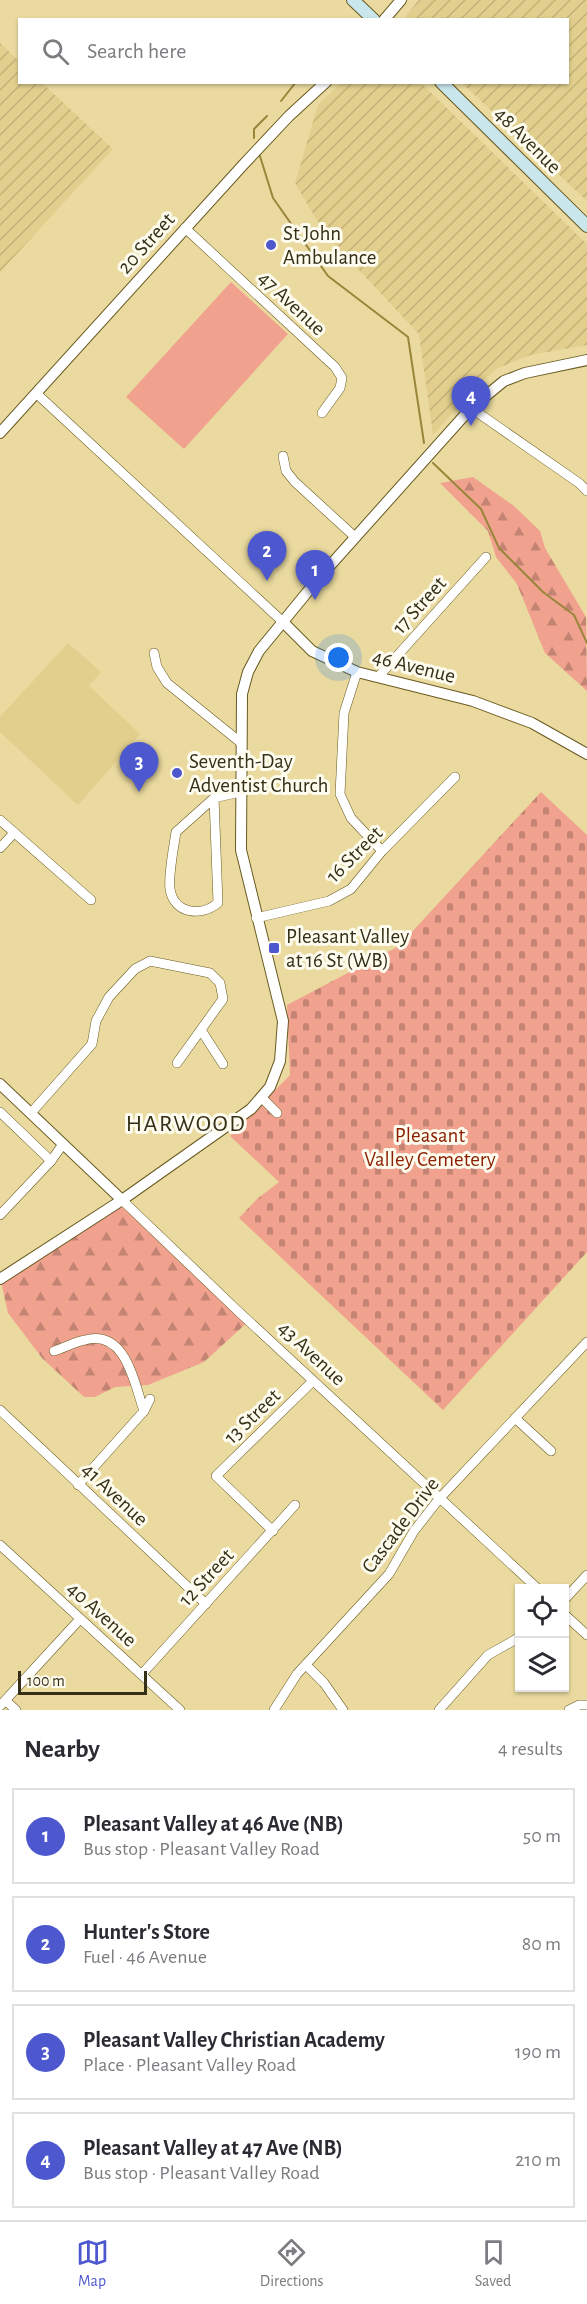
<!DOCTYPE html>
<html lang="en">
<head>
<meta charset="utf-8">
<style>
	body { margin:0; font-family:"Alegreya Sans",sans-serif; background:#f2f2f3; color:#2b2b33 }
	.controls { position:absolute; right:18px; bottom:18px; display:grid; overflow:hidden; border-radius:0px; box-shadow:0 2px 4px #0004 }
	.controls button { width:54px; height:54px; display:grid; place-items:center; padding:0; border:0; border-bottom:2px solid #e1e1e2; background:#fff; color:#2b2b33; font:30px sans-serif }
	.scale { position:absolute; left:18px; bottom:15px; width:129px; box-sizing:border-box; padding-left:6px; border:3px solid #352f17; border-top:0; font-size:16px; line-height:21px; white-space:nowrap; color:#352f17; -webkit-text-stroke:4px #fefbef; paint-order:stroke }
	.you { position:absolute; left:339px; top:658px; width:21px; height:21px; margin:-15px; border:4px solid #fff; border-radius:50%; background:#1a73e8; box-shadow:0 0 0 9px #1a73e833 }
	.badge { display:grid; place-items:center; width:39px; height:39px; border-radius:50%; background:#4e58ce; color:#fff; font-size:20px; font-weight:700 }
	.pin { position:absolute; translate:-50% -50px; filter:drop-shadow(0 2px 3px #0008) }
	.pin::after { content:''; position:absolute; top:32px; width:21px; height:18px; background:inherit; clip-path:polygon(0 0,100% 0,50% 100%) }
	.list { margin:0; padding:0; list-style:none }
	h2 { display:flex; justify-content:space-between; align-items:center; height:78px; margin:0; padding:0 24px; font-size:26px }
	h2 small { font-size:20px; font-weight:400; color:#7c7c81 }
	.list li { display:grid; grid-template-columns:39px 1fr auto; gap:18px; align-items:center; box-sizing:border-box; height:96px; margin:0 12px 12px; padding:0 12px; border:2px solid #e1e1e2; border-radius:0px }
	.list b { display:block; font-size:22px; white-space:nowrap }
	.list p { margin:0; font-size:20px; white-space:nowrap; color:#7c7c81 }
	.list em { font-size:20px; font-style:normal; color:#7c7c81 }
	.icon { flex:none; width:33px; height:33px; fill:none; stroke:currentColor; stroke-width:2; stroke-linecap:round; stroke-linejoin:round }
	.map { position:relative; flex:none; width:587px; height:1710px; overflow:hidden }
	.search { position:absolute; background:#fff; box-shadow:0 2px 4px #0004; left:18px; right:18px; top:18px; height:66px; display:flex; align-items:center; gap:15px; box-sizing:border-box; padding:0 21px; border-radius:0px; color:#7c7c81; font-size:22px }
	.sheet { height:510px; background:#fff }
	nav { display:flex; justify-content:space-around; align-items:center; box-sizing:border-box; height:84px; border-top:2px solid #e1e1e2; background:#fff; font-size:16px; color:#7c7c81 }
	nav a { display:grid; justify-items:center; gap:3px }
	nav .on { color:#4e58ce }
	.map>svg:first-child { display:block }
	.built { fill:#e2cf8d }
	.industrial { fill:url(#industrial-furrows) }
	.forest { fill:url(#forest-firs) }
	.cemetery { fill:url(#cemetery-stones) }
	.garden { fill:#f1a28f }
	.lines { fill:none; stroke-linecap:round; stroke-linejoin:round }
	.stream { stroke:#99863b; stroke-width:2 }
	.minor-casing { stroke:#695a21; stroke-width:10 }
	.tertiary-casing { stroke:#695a21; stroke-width:12 }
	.secondary-casing { stroke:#695a21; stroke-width:14 }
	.minor { stroke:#fff; stroke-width:9 }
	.tertiary { stroke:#fff; stroke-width:10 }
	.secondary { stroke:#c8e6ec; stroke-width:12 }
	.poi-dot { fill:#4e58ce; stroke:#fefbef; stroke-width:2 }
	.labels { text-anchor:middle; stroke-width:6; stroke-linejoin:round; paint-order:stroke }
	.street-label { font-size:21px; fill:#352f17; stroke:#fefbef }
	.poi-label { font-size:21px; fill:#352f17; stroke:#fefbef; text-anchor:start }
	.park-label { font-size:21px; fill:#8b1f01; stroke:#fefbef }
	.quarter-label { font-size:24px; letter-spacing:1.5px; fill:#352f17; stroke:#fefbef }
</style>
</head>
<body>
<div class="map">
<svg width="587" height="1710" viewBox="0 0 587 1710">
	<defs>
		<pattern id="industrial-furrows" width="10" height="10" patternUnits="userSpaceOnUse" patternTransform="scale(1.5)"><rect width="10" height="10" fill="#e2cf8d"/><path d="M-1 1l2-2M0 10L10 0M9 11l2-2" fill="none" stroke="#c2b279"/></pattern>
		<pattern id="forest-firs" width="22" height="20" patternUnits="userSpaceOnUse" patternTransform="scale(1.5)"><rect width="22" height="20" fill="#f1a28f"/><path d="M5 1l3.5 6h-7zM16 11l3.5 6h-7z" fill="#c48474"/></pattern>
		<pattern id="cemetery-stones" width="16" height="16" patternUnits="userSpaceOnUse" patternTransform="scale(1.5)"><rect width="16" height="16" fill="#f1a28f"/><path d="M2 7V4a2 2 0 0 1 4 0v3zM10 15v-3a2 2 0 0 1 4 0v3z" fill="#c48474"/></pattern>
	</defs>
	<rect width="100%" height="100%" fill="#eada9f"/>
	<!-- built -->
	<polygon class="built" points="68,643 101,672 89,686 140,734 78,805 0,732 0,717"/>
	<!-- industrial -->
	<g class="industrial">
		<polygon points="419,0 587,0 587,201 462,83 568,82 568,20 406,19 406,16"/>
		<polygon points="0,43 19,61 20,82 42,83 113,149 0,272"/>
		<polygon points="342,82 421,83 587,244 587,345 531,355 498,368 475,387 433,435 419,334 325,234 295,183 318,105"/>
	</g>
	<!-- forest -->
	<g class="forest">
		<polygon points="473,477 514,506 540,531 545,548 586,617 587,691 545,653 517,584 496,557 488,531 440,483"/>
		<polygon points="115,1201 251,1319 204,1362 148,1385 115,1387 95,1397 84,1397 42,1358 8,1313 1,1282"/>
	</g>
	<!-- cemetery -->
	<polygon class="cemetery" points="541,792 587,835 587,1252 443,1410 239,1218 257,1199 279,1182 230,1136 290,1075 287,1005 399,946"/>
	<!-- garden -->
	<polygon class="garden" points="231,282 288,334 184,449 126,397"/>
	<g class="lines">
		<!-- stream -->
		<g class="stream">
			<polyline points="281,101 296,82"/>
			<polyline points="254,138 254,129 267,116"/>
			<polyline points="259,153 273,198 328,276 408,337 424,443"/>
			<polyline points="433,463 481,509 499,548 543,592 574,615 587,643"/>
		</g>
		<!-- minor casing -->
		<g class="minor-casing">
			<g id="minor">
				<polyline points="185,228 335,367 342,378 340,388 322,413"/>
				<polyline points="37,394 283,622"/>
				<polyline points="471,408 579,483 587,491"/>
				<polyline points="283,456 286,471 295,482 355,537"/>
				<polyline points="154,653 157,667 167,683 240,742"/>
				<polyline points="357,672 344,713 340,794 351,818 382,851"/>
				<polyline points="379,676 486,557"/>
				<path d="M214,798L218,903C201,917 174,914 170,889C168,876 174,846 176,832L214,798L240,792"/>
				<polyline points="0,820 91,900"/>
				<polyline points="0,848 14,833"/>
				<polyline points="256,918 329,901 351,889 382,851 455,777"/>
				<polyline points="201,1030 223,1064"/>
				<polyline points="262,1098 277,1113"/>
				<polyline points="0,1112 51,1161"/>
				<polyline points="31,1113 92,1044 96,1021 109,997 135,969 150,961 210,973 220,983 223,999 177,1063"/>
				<polyline points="122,1200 239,1312 537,1588"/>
				<polyline points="0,1215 51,1161 63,1144"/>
				<path d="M54,1351C64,1348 74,1342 85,1340C126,1329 134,1383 144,1411"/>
				<polyline points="0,1410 206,1604"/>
				<polyline points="515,1418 551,1451"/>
				<polyline points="78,1485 144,1411 150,1399"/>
				<polyline points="273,1531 216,1476 313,1381"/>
				<polyline points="0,1545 180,1710"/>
				<polyline points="564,1600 587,1575"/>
				<polyline points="564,1614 587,1635"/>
				<polyline points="306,1665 324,1683 343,1710"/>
				<polyline points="142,1674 295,1505"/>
				<polyline points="6,1701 16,1710"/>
				<polyline points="0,1706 80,1619"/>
				<polyline points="274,1710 297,1674 389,1574 414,1531 439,1499 587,1342"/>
				<polyline points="439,1710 488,1655 520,1637"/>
				<polyline points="569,1710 579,1705 587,1705"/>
			</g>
		</g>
		<!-- tertiary casing -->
		<g class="tertiary-casing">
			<g id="tertiary">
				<polyline points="384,20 401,0"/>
				<polyline points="0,433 243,165 289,116 326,82"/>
				<polyline points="283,622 312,651 357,672 473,701 532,723 587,754"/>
				<polyline points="0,1084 122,1200"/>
				<polyline points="0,1279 122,1200 251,1109 270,1087 280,1061 283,1021 241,850 242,694 248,672 259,651 318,579 471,408 504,381 525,373 587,360"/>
			</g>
		</g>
		<!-- secondary casing -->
		<g class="secondary-casing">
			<g id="secondary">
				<polyline points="353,0 374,20"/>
				<polyline points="441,82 587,226"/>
			</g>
		</g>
		<!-- minor -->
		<use href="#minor" class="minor"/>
		<!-- tertiary -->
		<use href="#tertiary" class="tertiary"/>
		<!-- secondary -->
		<use href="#secondary" class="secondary"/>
	</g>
	<!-- markers -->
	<g class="poi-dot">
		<circle cx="271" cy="245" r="6"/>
		<circle cx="177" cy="773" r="6"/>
		<rect x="268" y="942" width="12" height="12" rx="3"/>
	</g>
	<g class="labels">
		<!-- street labels -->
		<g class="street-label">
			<text transform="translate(528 140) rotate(45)" y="7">48 Avenue</text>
			<text transform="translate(146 243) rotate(-48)" y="7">20 Street</text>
			<text transform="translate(292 303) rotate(43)" y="7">47 Avenue</text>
			<text transform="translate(419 605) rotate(-48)" y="7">17 Street</text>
			<text transform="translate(414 666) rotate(14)" y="7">46 Avenue</text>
			<text transform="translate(354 854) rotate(-45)" y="7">16 Street</text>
			<text transform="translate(312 1353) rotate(43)" y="7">43 Avenue</text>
			<text transform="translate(252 1416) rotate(-44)" y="7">13 Street</text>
			<text transform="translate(115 1494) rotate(43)" y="7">41 Avenue</text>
			<text transform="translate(400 1525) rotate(-53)" y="7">Cascade Drive</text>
			<text transform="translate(206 1577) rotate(-47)" y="7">12 Street</text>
			<text transform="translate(102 1614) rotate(42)" y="7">40 Avenue</text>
		</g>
		<!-- poi labels -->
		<g class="poi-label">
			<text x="283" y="240">St John<tspan x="283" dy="24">Ambulance</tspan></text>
			<text x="189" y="768">Seventh-Day<tspan x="189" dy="24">Adventist Church</tspan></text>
			<text x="286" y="943">Pleasant Valley<tspan x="286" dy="24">at 16 St (WB)</tspan></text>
		</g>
		<!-- park labels -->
		<g class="park-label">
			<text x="430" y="1142">Pleasant<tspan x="430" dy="24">Valley Cemetery</tspan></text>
		</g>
		<!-- quarter labels -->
		<g class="quarter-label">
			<text x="186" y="1131">HARWOOD</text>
		</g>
	</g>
</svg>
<div class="controls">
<button><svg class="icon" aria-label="locate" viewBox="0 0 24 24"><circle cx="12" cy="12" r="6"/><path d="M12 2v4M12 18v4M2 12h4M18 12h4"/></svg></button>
<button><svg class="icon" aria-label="layers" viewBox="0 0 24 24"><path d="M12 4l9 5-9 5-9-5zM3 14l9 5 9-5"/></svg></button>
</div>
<div class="scale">100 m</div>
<div class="you"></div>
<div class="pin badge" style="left:315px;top:600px">1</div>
<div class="pin badge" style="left:267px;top:581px">2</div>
<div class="pin badge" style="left:139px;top:792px">3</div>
<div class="pin badge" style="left:471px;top:426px">4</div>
<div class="search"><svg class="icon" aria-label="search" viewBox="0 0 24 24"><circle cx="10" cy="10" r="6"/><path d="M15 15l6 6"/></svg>Search here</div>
</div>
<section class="sheet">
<h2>Nearby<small>4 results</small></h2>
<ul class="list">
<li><span class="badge">1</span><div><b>Pleasant Valley at 46 Ave (NB)</b><p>Bus stop · Pleasant Valley Road</p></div><em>50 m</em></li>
<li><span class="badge">2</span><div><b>Hunter's Store</b><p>Fuel · 46 Avenue</p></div><em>80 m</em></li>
<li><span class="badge">3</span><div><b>Pleasant Valley Christian Academy</b><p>Place · Pleasant Valley Road</p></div><em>190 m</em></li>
<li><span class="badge">4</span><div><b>Pleasant Valley at 47 Ave (NB)</b><p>Bus stop · Pleasant Valley Road</p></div><em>210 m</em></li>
</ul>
</section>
<nav>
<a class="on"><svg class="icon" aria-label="map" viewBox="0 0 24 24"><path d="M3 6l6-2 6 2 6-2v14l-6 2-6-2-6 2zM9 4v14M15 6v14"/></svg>Map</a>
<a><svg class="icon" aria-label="directions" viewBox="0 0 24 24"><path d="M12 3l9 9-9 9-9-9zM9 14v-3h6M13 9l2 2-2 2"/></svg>Directions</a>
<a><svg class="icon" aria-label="saved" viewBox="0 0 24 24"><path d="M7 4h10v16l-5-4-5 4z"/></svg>Saved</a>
</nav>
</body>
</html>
